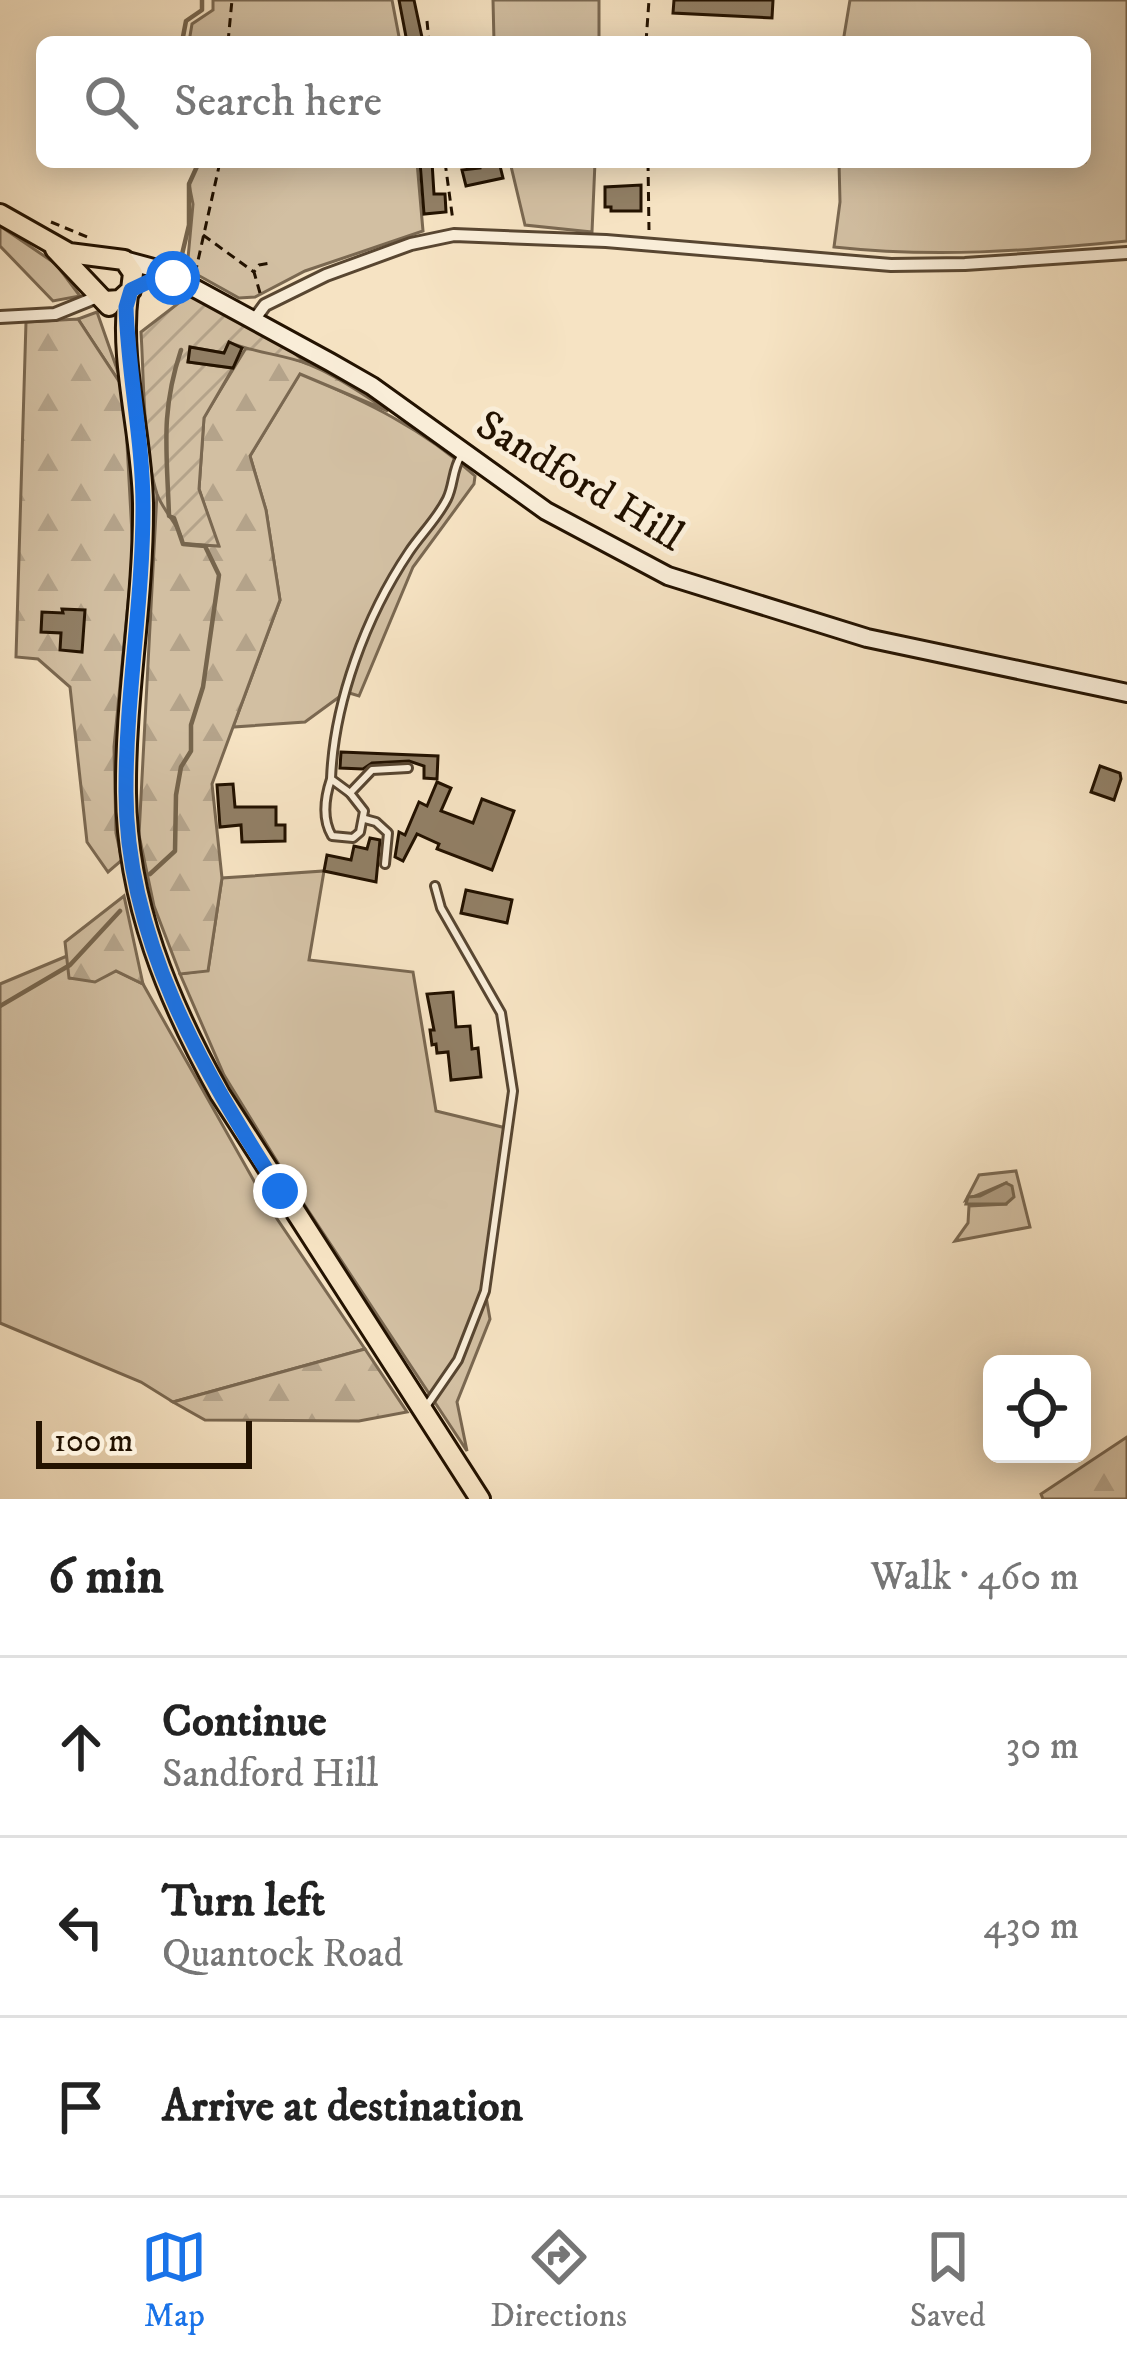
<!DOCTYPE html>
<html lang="en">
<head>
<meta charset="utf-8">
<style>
	body { margin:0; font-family:"IM FELL DW Pica",serif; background:#f6f6f6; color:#222 }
	.controls { position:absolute; right:36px; bottom:36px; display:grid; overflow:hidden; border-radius:18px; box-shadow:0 6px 30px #0003 }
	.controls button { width:108px; height:108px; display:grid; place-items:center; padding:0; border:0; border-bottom:3px solid #e0e0e0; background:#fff; color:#222; font:60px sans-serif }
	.scale { position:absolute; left:36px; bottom:30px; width:216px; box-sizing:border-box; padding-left:12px; border:6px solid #231200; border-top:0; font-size:33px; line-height:42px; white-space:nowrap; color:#231200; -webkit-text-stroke:9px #f9edd8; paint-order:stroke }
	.stop { position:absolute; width:36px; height:36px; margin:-27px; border:9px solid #1a73e8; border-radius:50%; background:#fff }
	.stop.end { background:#1a73e8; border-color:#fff; box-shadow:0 3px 12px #0008 }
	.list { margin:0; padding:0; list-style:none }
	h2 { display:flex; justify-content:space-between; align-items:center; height:156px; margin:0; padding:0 48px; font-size:51px }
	h2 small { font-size:39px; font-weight:400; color:#767676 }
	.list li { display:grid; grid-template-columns:78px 1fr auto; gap:36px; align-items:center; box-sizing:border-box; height:180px; padding:0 48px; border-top:3px solid #e0e0e0 }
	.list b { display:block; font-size:45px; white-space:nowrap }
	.list p { margin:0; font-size:39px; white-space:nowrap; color:#767676 }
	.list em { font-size:39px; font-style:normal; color:#767676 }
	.icon { flex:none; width:66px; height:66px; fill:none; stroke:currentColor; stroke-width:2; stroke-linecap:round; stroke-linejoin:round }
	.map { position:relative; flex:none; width:1127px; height:1499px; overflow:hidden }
	.search { position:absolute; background:#fff; box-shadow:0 6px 30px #0003; left:36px; right:36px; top:36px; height:132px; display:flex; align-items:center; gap:30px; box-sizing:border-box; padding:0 42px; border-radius:18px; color:#767676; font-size:45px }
	.sheet { height:696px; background:#fff }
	nav { display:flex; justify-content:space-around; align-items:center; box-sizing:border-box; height:168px; border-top:3px solid #e0e0e0; background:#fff; font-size:33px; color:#767676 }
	nav a { display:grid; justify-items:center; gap:6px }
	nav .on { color:#1a73e8 }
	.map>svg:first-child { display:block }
	.grass { fill:#d2bfa2; stroke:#7a6851; stroke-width:3 }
	.forest { fill:url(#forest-firs); stroke:#7a6851; stroke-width:3 }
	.garden { fill:url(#garden-furrows); stroke:#7a6851; stroke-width:3 }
	.water { fill:url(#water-ripples); stroke:#76654d; stroke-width:3 }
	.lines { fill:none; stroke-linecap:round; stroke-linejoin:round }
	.stream { stroke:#76654d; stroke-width:4.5 }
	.building { fill:#917f65; stroke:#231200; stroke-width:3 }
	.service-casing { stroke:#584631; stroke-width:12 }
	.minor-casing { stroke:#584631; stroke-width:16 }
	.secondary-casing { stroke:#231200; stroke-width:22 }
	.primary-casing { stroke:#231200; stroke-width:24 }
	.path { stroke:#231200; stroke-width:3; stroke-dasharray:9 6; stroke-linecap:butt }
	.service { stroke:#f9edd8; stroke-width:6 }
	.minor { stroke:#f9edd8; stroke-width:10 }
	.secondary { stroke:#f9edd8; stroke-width:16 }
	.primary { stroke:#f6e3c3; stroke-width:18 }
	.route { stroke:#1a73e8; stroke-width:15 }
	.labels { text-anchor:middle; stroke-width:10; stroke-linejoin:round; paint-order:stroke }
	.street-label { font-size:42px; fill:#231200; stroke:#f9edd8 }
</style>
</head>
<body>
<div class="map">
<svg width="1127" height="1499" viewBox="0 0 1127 1499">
	<defs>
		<pattern id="forest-firs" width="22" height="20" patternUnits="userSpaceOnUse" patternTransform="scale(3)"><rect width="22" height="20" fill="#d2bfa2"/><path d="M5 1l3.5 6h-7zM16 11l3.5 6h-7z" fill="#b4a38a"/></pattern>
		<pattern id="garden-furrows" width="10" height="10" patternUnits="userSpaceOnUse" patternTransform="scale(3)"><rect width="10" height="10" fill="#d2bfa2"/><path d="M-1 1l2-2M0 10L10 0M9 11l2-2" fill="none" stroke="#b4a38a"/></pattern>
		<pattern id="water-ripples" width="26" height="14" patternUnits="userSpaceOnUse" patternTransform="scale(3)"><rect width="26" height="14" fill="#ae9c81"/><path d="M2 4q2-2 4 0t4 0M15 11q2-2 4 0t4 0" fill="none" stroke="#8d7e67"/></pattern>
	</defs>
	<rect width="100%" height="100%" fill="#f6e3c3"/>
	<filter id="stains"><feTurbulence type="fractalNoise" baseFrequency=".00167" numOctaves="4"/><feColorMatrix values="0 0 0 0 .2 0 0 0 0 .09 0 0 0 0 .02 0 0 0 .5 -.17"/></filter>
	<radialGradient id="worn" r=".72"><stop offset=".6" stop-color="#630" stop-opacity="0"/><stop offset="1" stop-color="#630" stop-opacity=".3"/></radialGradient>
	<!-- grass -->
	<g class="grass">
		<polygon points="213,0 392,0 400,42 189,42 192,24 213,10"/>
		<polygon points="493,0 599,0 599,42 494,42"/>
		<path d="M850,0H1127V241C1026,251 935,258 834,247L840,202L839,162H1085V42H843Z"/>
		<polygon points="199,162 417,162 423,231 305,271 255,297 239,298 187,269 193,204 189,184"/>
		<polygon points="510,162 595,162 592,232 525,225"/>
		<polygon points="0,226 56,264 80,296 53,301 0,246"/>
		<polygon points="97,312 124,389 78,319"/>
		<path d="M300,373C364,401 423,428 475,476L474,484L413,567L359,696L346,692L305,722L233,727L280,600L266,510L250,456Z"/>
		<polygon points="324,871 309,960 413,972 436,1111 506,1128 485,1291 490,1319 457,1402 467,1451 294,1189 224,1075 180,974 208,970 222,878"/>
		<polygon points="67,956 70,978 116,971 143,984 267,1204 365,1349 173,1402 141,1382 0,1323 0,984"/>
		<polygon points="1016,1171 1030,1227 955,1241 968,1223 969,1206 1006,1204 1006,1183 966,1200 979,1175"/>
	</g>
	<!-- forest -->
	<g class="forest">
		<polygon points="78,319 124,389 133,552 114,747 116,833 122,860 108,872 87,842 70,687 38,659 16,657 26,322"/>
		<path d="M246,348C301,353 343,380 388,411L300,374L250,456L266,510L280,600L212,784L222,878L208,971L180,974L154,906L139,835L157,493L181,531L183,544L218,546L199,489L204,417Z"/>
		<polygon points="124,896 143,984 116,971 95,982 69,978 65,942"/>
		<polygon points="365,1349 407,1412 359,1421 205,1420 173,1402"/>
		<polygon points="1127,1437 1127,1499 1043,1499 1041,1494"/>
	</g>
	<!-- garden -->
	<path class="garden" d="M189,295L275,338L308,364C282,354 254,353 229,342L224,353L190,347L188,362L233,368L204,418L199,489L219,546L183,544C180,525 164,513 157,494C143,450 144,379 141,332Z"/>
	<!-- water -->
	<polygon class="water" points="1006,1183 1012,1186 1014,1197 1006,1204 966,1204 968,1197 980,1196"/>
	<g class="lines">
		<!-- stream -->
		<g class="stream">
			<polyline points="182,42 186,21 202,10 202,0"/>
			<polyline points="179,267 189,225 189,184 199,162"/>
			<path d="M150,874L175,851L176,795L181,767L191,751V725L203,687L219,575L205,546L183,544L174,518L169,516C167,452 160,413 181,350"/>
			<polyline points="0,1006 70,965 120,911"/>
		</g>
	</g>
	<!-- building -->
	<g class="building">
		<polygon points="399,0 414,0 423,42 407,42"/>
		<polygon points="674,0 773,0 772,18 673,13"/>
		<polygon points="420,162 432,162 434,194 445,194 446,212 424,214"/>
		<polygon points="480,162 499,162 503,178 466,186 462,170 480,168"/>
		<polygon points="641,185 641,211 611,211 611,207 605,207 605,187"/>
		<polygon points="229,342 242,348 233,368 188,362 190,347 224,353"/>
		<polygon points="62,609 85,610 82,652 60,650 61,633 41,632 42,612 63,613"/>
		<polygon points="341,752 438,756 437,779 424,778 424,766 409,761 372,763 363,769 340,768"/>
		<polygon points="1100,766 1120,773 1121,779 1114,800 1091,792"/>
		<polygon points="437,782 451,788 441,811 473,823 482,799 514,811 492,870 437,849 439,844 417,834 403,861 395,857 399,832 405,835 419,802 427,806"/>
		<polygon points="233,784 235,807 276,807 276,825 285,825 285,841 242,842 241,825 220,827 217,785"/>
		<polygon points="370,838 380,840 376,882 324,871 327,855 351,860 354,846 367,849"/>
		<polygon points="466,890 512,900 507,923 461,913"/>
		<polygon points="453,992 456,1027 470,1026 472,1049 478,1048 481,1077 451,1080 448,1052 437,1053 436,1044 432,1045 430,1030 434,1030 427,994"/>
	</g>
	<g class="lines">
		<!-- service casing -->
		<g class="service-casing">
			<g id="service">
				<path d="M331,779C325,797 322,819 332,836L353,838L360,832L364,811L350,793L331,779C334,702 366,616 409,552C421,534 437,519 447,499C454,485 452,470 461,456"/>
				<polyline points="350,793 372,770 408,768"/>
				<polyline points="365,819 376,822 388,833 385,864"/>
				<polyline points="425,1408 458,1360 485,1291 513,1091 501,1013 441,908 435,886"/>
			</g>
		</g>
		<!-- minor casing -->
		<g class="minor-casing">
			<g id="minor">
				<polyline points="0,317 55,314 97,297"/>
				<polyline points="254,320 265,305 326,275 411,244 454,235 606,241 891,265 965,264 1127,253"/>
			</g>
		</g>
		<!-- secondary casing -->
		<g class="secondary-casing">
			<polyline id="secondary" points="124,260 161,270 330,362 372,386 546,511 668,576 867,638 1127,693"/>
		</g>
		<!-- primary casing -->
		<g class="primary-casing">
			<g id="primary">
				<polyline points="0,214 69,253 124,260 133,273 131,290 120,300 105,301"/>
				<polyline points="55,249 109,306"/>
				<path d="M128,294C119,363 142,434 143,503C144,600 125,696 126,793C127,902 168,1001 220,1094L480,1499"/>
			</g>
		</g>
		<!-- path -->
		<g class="path">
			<polyline points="427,21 429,42"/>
			<polyline points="228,42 232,0"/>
			<polyline points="646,42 649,0"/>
			<polyline points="445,162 453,221"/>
			<polyline points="648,162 649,230"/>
			<polyline points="51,222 92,239"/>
			<polyline points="203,235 254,272"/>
			<polyline points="195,274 220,162"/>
			<polyline points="150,281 154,292 161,296 167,294"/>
			<polyline points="260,293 254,272 259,265 271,263"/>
		</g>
		<!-- service -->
		<use href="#service" class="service"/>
		<!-- minor -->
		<use href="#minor" class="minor"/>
		<!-- secondary -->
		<use href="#secondary" class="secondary"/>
		<!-- primary -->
		<use href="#primary" class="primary"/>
	</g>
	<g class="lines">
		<!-- route -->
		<path class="route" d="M173,278L150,281L131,290L126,307C128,374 143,440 143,507C143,601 126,694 126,789C125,939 202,1069 280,1191"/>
	</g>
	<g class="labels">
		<!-- street labels -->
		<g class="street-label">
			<text transform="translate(581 479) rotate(31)" y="15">Sandford Hill</text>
		</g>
	</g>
	<rect width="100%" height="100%" filter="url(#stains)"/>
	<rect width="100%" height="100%" fill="url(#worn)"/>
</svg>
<div class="controls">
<button><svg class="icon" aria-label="locate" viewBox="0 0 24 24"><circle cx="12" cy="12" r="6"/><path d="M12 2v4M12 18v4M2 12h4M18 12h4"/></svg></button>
</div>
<div class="scale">100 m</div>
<div class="stop" style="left:173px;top:278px"></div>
<div class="stop end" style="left:280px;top:1191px"></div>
<div class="search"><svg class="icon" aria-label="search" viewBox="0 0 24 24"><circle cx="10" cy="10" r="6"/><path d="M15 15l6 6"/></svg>Search here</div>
</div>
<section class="sheet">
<h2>6 min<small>Walk · 460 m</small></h2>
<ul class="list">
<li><svg class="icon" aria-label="ahead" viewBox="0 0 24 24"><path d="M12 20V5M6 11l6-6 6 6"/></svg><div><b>Continue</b><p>Sandford Hill</p></div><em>30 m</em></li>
<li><svg class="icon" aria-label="left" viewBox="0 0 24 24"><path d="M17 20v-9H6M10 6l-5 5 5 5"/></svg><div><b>Turn left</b><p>Quantock Road</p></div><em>430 m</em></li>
<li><svg class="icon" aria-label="arrive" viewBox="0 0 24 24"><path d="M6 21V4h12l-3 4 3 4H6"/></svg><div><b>Arrive at destination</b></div></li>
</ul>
</section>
<nav>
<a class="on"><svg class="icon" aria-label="map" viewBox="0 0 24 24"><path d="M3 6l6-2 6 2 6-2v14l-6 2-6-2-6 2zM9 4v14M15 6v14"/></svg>Map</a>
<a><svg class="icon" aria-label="directions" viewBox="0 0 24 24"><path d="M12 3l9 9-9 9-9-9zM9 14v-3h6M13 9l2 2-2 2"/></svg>Directions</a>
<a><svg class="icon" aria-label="saved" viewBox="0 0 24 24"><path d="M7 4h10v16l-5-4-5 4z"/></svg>Saved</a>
</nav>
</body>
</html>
